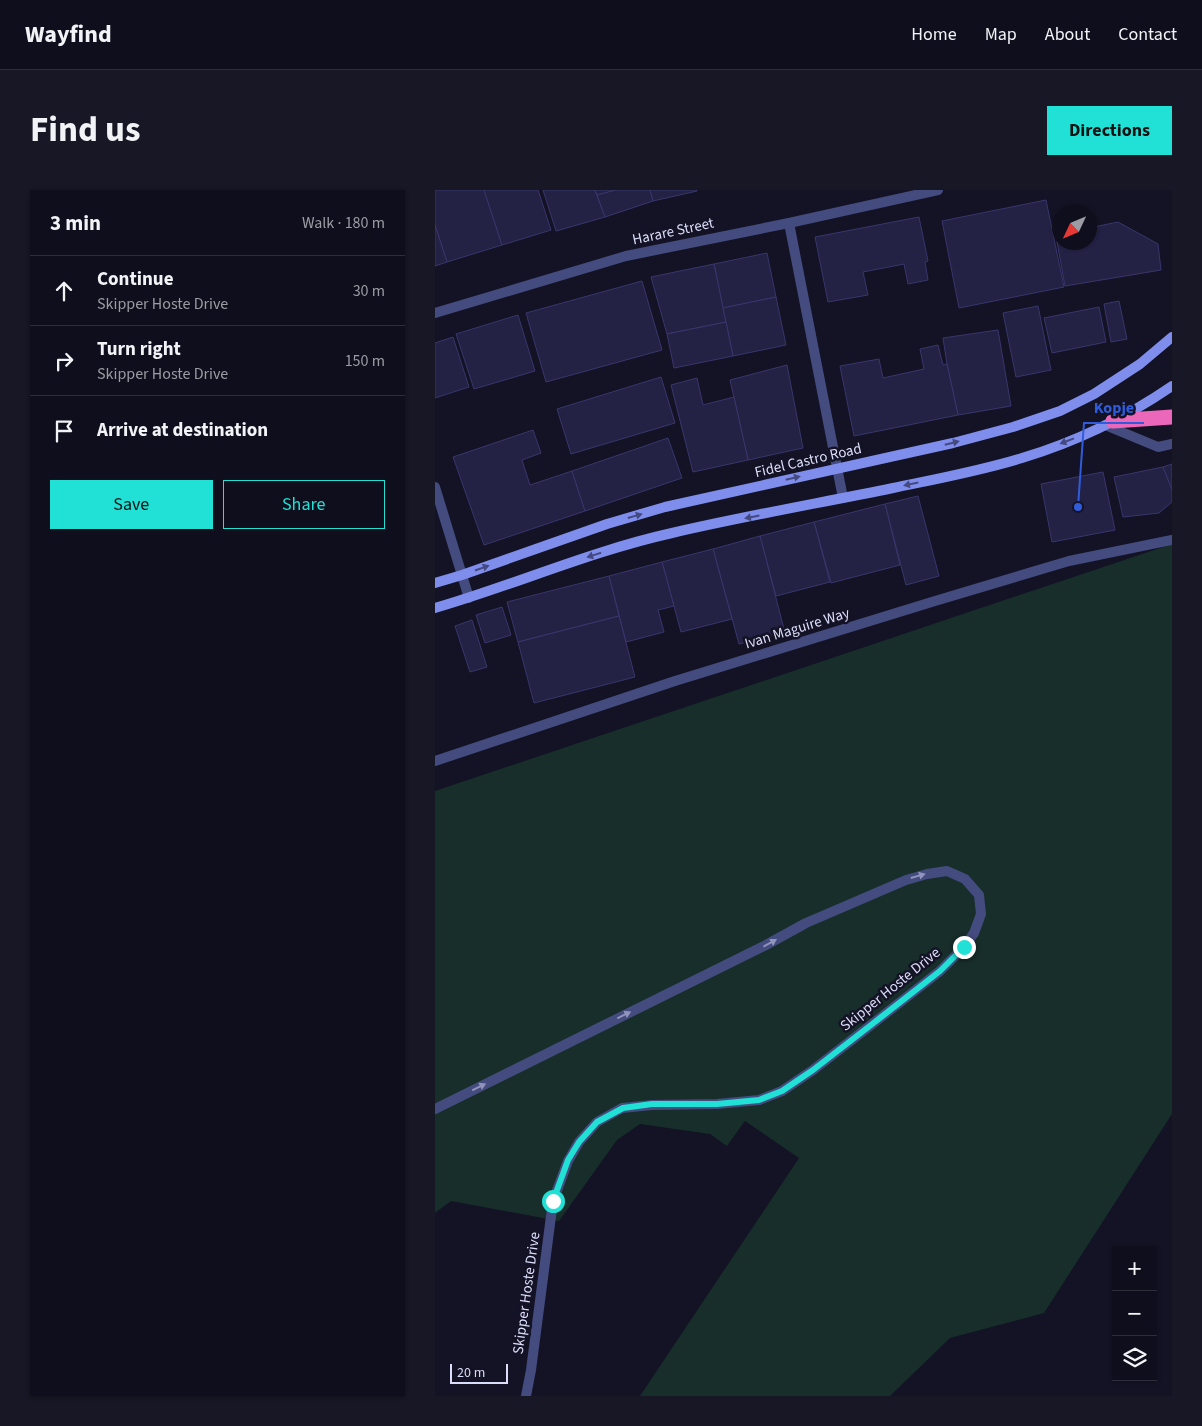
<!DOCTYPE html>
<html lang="en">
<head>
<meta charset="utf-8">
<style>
	body { margin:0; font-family:"Source Sans 3",sans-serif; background:#171725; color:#f1f3f6 }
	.controls { position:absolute; right:15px; bottom:15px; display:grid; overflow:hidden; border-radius:0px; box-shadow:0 1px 4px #0004 }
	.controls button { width:45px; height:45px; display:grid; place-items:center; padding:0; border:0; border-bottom:1px solid #2e2e3b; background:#0e0e1c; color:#f1f3f6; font:25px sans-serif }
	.compass { position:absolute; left:617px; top:15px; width:45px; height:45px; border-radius:50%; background:#0e0e1c; box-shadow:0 1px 4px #0004; rotate:226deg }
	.scale { position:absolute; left:15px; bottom:12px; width:58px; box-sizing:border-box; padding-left:5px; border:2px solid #dcddfa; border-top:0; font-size:14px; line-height:18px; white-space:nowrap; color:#dcddfa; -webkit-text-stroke:4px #131325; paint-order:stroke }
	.stop { position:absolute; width:15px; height:15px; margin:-11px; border:4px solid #21e0d5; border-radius:50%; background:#fff }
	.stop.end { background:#21e0d5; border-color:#fff; box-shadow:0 1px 5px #0008 }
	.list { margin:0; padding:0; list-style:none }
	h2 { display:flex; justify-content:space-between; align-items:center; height:65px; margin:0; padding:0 20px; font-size:21px }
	h2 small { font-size:16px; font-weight:400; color:#9b9ca3 }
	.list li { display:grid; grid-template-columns:32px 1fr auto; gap:15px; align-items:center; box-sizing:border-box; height:70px; padding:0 20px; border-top:1px solid #2e2e3b }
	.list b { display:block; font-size:19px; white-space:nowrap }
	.list p { margin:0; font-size:16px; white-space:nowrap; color:#9b9ca3 }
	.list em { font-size:16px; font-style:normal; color:#9b9ca3 }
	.actions { display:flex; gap:10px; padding:15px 20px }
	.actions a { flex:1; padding:11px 0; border:1px solid #21e0d5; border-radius:0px; text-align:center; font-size:18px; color:#21e0d5 }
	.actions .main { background:#21e0d5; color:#111 }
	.icon { flex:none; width:28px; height:28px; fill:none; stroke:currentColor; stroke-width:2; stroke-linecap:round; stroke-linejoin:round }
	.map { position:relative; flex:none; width:737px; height:1206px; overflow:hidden; border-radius:0px }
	header { display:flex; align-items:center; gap:30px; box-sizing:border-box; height:70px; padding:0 25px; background:#0e0e1c; border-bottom:1px solid #2e2e3b }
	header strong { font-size:24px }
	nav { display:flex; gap:28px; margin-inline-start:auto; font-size:18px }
	.intro { display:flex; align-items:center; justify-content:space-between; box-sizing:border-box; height:120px; padding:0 30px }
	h1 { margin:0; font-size:35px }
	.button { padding:12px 22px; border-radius:0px; background:#21e0d5; color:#111; font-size:18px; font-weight:700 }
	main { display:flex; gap:30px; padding:0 30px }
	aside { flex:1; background:#0e0e1c; border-radius:0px; box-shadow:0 1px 4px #0004 }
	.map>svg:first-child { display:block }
	.green { fill:#172e2a }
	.building { fill:#232144; stroke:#39366c }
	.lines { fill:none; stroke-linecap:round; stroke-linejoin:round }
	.lane { stroke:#444b7e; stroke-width:10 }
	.street { stroke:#444b7e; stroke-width:10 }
	.secondary { stroke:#7f8eed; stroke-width:10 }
	.highway { stroke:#ea67ba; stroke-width:15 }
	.oneway { fill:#444a7f }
	.oneway2 { fill:#9094bc }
	.route { stroke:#21e0d5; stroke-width:6 }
	.labels { text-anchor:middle; stroke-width:5; stroke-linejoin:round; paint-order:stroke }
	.street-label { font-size:15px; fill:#dcddfa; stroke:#131325 }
	.leader { fill:none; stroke:#305cdb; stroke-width:2 }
	.callout-dot { fill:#305cdb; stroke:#131325; stroke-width:2 }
	.callout-label { font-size:16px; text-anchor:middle; font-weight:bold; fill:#305cdb; stroke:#131325; stroke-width:5; stroke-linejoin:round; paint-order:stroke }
</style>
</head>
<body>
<header>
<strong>Wayfind</strong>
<nav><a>Home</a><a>Map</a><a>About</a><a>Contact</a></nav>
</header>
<div class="intro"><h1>Find us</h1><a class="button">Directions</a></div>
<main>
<aside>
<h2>3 min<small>Walk · 180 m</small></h2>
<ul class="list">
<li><svg class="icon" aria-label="ahead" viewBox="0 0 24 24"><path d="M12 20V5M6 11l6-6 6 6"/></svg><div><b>Continue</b><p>Skipper Hoste Drive</p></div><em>30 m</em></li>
<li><svg class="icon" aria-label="right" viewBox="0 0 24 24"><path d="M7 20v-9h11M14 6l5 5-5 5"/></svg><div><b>Turn right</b><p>Skipper Hoste Drive</p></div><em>150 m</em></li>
<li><svg class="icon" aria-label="arrive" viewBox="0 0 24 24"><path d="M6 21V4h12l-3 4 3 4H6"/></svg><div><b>Arrive at destination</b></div></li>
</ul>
<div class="actions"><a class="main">Save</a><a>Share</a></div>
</aside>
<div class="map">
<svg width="737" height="1206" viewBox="0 0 737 1206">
	<rect width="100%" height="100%" fill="#131325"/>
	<!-- green -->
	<polygon class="green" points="737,354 737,924 609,1123 515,1148 455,1206 205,1206 364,968 310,931 292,956 275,944 205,934 182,950 124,1031 16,1011 0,1023 0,601"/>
	<!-- building -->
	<g class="building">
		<polygon points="0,0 49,0 67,55 12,72 0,35"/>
		<polygon points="49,0 103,0 116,40 67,55"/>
		<polygon points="108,0 160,0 170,27 121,41"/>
		<polygon points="160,0 181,0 162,5"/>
		<polygon points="181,0 215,0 218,11 170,27 162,5"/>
		<polygon points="215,0 262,0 262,1 218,11"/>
		<polygon points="611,10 629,97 524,118 507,31"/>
		<polygon points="484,27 493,71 490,72 493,90 473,94 469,74 428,82 433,105 393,112 380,47"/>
		<polygon points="683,32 723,54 726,80 630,96 621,46 624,45 624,52 654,52 654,38"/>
		<polygon points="0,35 12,72 0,76"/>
		<polygon points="332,63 341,107 288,118 279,74"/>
		<polygon points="279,74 291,132 232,144 216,87"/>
		<polygon points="207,91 227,160 111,192 91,123"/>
		<polygon points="341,107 351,155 298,166 288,118"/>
		<polygon points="684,111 692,149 676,152 669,114"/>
		<polygon points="603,116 616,180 581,187 568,123"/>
		<polygon points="664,117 671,152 617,163 609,128"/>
		<polygon points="83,125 100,181 39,199 21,144"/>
		<polygon points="291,132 298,166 239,178 232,144"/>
		<polygon points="563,140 576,216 523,225 512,174 508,148"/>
		<polygon points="18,147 34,197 0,208 0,153"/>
		<polygon points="503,155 508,175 512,174 523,225 419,246 405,176 444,169 448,188 489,179 485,159"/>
		<polygon points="352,175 368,258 313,270 295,190"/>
		<polygon points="226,187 240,233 136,264 122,219"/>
		<polygon points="262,188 268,215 299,207 313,270 258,282 236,195"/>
		<polygon points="98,240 106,263 87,270 95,295 137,281 150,321 49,355 18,267"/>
		<polygon points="233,248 247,288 150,321 137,281"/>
		<polygon points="737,274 737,300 728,277"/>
		<polygon points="728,277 737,300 737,312 724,323 688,327 679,287"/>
		<polygon points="668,282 680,340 617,352 606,294"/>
		<polygon points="483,306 504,386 471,395 450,314"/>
		<polygon points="450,314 465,375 396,393 379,332"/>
		<polygon points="379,332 395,392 341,406 325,346"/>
		<polygon points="325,346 350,443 304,454 278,359"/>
		<polygon points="278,359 297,429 246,442 227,372"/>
		<polygon points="227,372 239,416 223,420 229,442 191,452 174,386"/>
		<polygon points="174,386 184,426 83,452 72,412"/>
		<polygon points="67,417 76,445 50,453 41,425"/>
		<polygon points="184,426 200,487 99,513 83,452"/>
		<polygon points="37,430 52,477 35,482 20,436"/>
	</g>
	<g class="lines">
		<!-- lane -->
		<polyline class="lane" points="670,235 723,257 737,254"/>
		<!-- street -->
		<g class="street">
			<polyline points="354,33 408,308"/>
			<polyline points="0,123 191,66 354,33 503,0"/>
			<polyline points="0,297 34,408"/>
			<polyline points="0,571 240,491 500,411 634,371 737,350"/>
			<polyline points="0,919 331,755 371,733 471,690 492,684 512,681 530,689 544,705 546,724 539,743 529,757 505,781 436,835 378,880 347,901 324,910 282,914 217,915 187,918 162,932 144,952 133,971 118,1011 96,1180 91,1206"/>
		</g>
		<!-- secondary -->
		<g class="secondary">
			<polyline points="0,393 27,385 172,334 230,317 518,253 578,237 625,221 659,204 705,174 737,147"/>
			<path d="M0,418C79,395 156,361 237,343C310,326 385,313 458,298C501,289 545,281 587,268C640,252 692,227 737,196"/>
		</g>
		<!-- highway -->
		<polyline class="highway" points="678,231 737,227"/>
	</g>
	<!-- one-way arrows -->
	<defs><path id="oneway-solid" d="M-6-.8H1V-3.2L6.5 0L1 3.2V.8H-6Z" transform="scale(1.25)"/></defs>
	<g class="oneway">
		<use href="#oneway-solid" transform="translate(632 251) rotate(159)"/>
		<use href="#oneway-solid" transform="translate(517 253) rotate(-14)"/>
		<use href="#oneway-solid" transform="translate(358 288) rotate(-13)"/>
		<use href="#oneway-solid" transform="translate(476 294) rotate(168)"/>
		<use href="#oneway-solid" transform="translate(200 326) rotate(-16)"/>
		<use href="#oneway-solid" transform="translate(317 327) rotate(169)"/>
		<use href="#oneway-solid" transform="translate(159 365) rotate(162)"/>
		<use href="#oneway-solid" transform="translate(47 378) rotate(-19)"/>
	</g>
	<g class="oneway2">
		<use href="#oneway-solid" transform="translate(483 686) rotate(-16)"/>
		<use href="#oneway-solid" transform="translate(335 753) rotate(-29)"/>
		<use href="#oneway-solid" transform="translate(189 825) rotate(-26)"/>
		<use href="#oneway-solid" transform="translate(44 897) rotate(-26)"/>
	</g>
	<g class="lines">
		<!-- route -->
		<polyline class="route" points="118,1011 133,970 144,952 162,932 188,918 217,914 282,914 324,910 347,901 378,880 436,835 505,781 529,757"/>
	</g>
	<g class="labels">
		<!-- street labels -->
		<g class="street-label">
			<text transform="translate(238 41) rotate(-12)" y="5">Harare Street</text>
			<text transform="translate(373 270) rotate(-13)" y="5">Fidel Castro Road</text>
			<text transform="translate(362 438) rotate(-17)" y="5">Ivan Maguire Way</text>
			<text transform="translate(455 799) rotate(-39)" y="5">Skipper Hoste Drive</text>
			<text transform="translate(91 1103) rotate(-82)" y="5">Skipper Hoste Drive</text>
		</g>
	</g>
	<!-- callouts -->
	<path class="leader" d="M643 317L649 233H709"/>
	<circle class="callout-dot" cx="643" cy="317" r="5"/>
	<g class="callout-label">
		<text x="679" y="223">Kopje</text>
	</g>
</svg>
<div class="controls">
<button>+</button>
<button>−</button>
<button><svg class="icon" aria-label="layers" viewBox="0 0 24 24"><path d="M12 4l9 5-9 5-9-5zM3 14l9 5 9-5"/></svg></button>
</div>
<svg class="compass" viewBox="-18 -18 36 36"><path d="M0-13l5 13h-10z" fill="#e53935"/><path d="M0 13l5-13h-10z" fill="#9b9ca3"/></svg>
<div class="scale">20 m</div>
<div class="stop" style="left:118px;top:1011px"></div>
<div class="stop end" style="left:529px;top:757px"></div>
</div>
</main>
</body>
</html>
